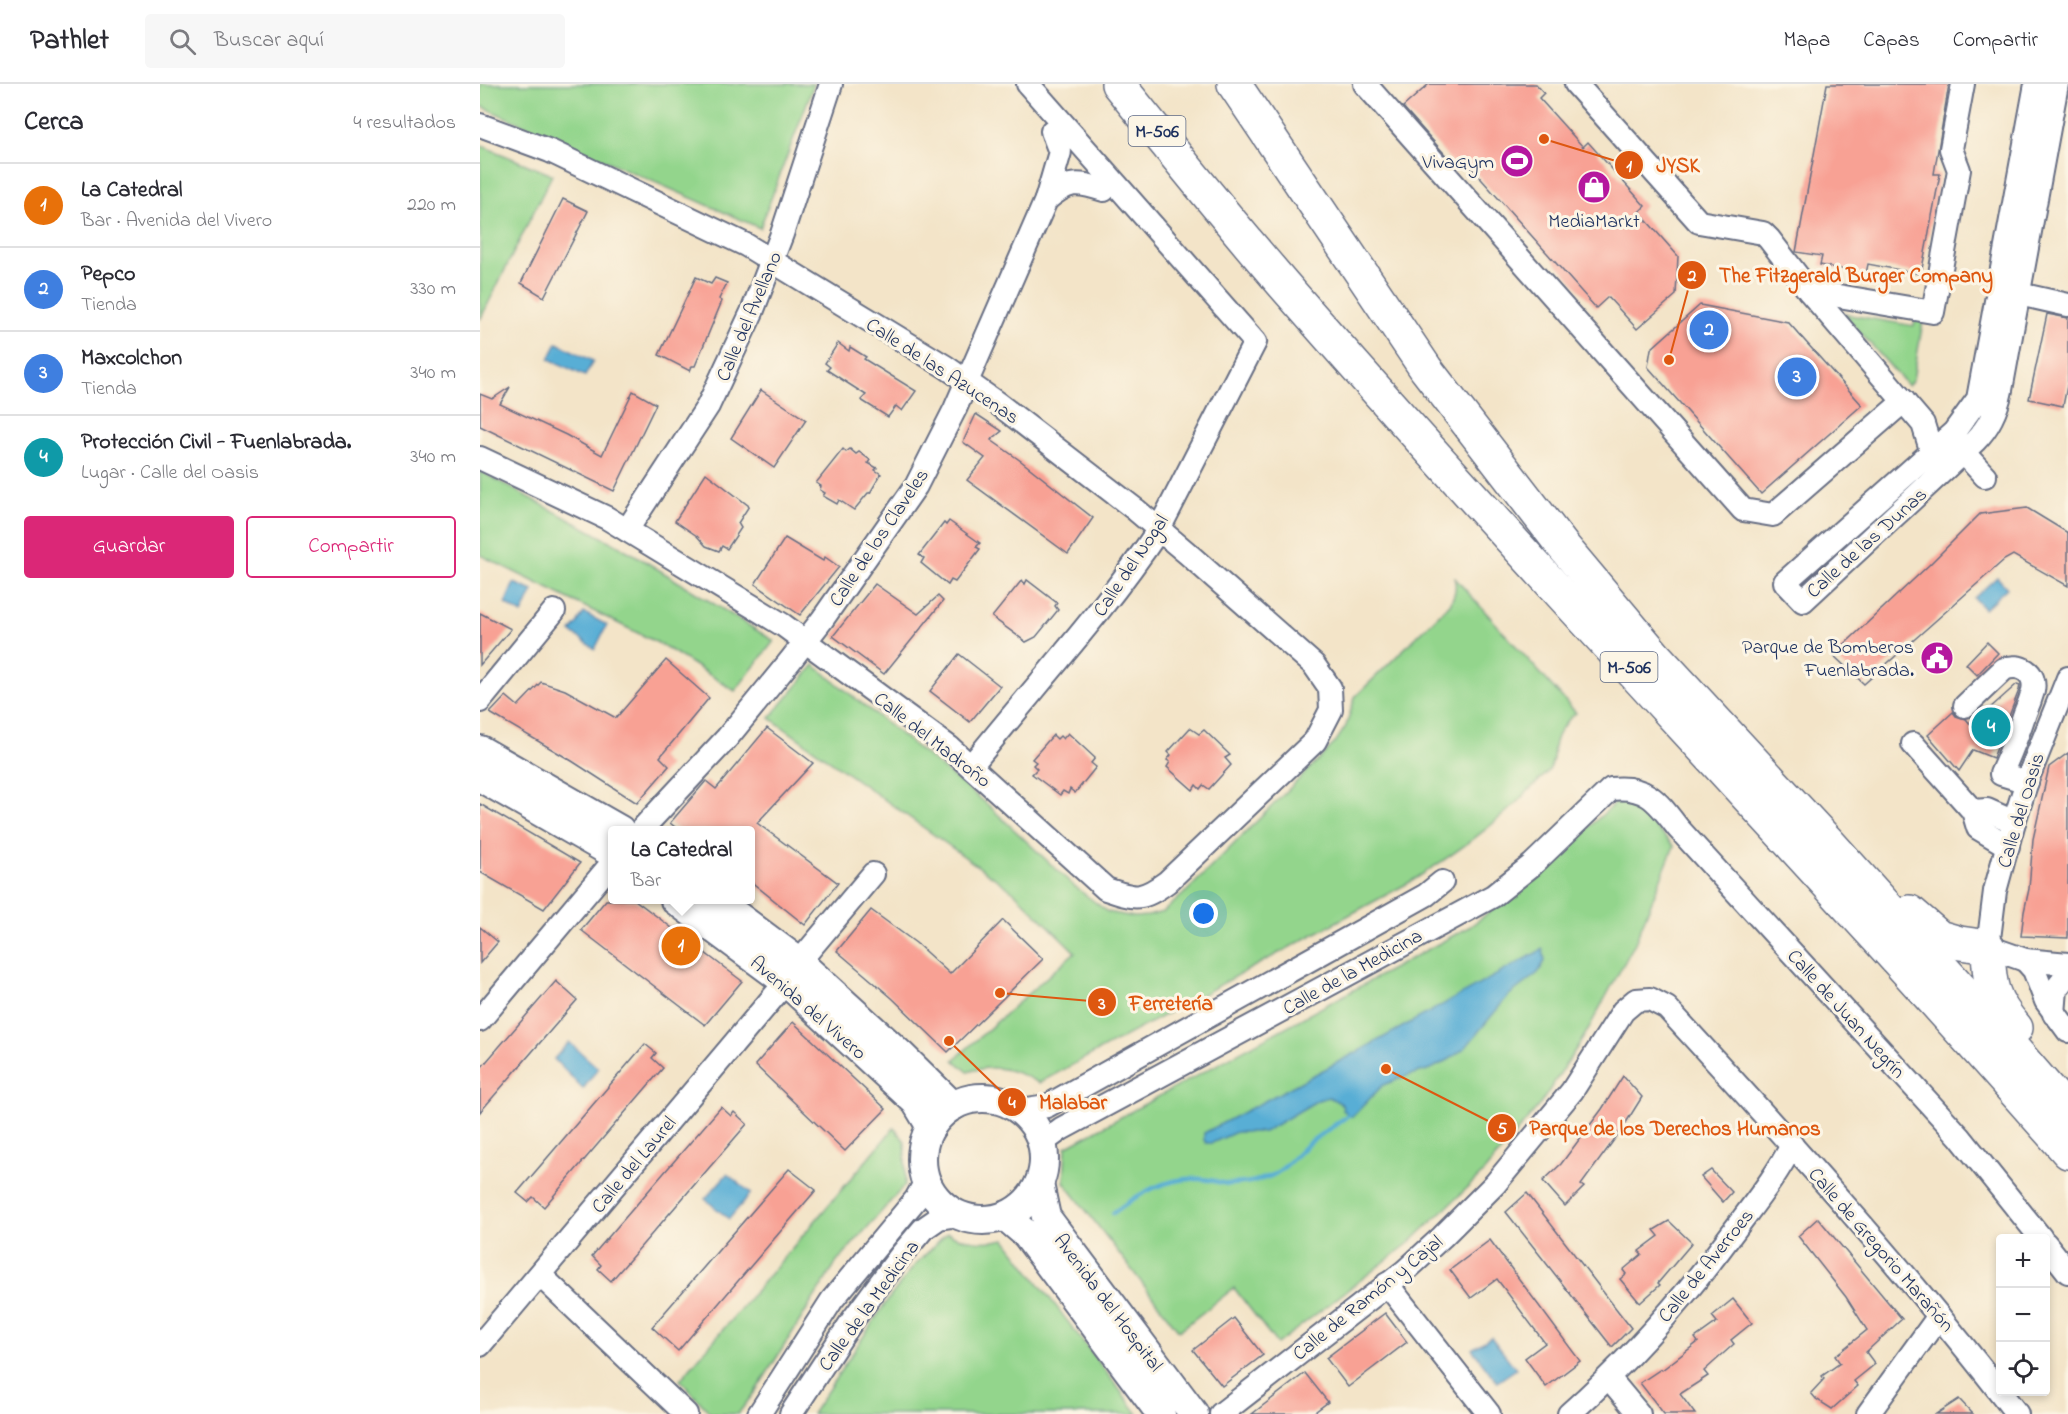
<!DOCTYPE html>
<html lang="es">
<head>
<meta charset="utf-8">
<style>
	body { margin:0; font-family:"Indie Flower",sans-serif; background:#f7f7f7; color:#2b2b33 }
	.controls { position:absolute; right:18px; bottom:18px; display:grid; overflow:hidden; border-radius:6px; box-shadow:0 3px 9px #0003 }
	.controls button { width:54px; height:54px; display:grid; place-items:center; padding:0; border:0; border-bottom:2px solid #e1e1e2; background:#fff; color:#2b2b33; font:30px sans-serif }
	.you { position:absolute; left:724px; top:830px; width:21px; height:21px; margin:-15px; border:4px solid #fff; border-radius:50%; background:#1a73e8; box-shadow:0 0 0 9px #1a73e833 }
	.badge { display:grid; place-items:center; width:39px; height:39px; border-radius:50%; background:#db2777; color:#fff; font-size:20px; font-weight:700 }
	.pin { position:absolute; translate:-50% -50%; border:3px solid #fff; box-shadow:0 2px 6px #0006 }
	.popup { position:absolute; left:128px; top:742px; width:147px; height:78px; box-sizing:border-box; display:grid; place-content:center; border-radius:6px; background:#fff; filter:drop-shadow(0 2px 4px #0005); font-size:20px; white-space:nowrap; color:#7c7c81 }
	.popup b { font-size:22px; color:#2b2b33 }
	.popup::after { content:''; position:absolute; left:50%; top:100%; margin-left:-12px; border:12px solid transparent; border-top-color:#fff }
	.list { margin:0; padding:0; list-style:none }
	h2 { display:flex; justify-content:space-between; align-items:center; height:78px; margin:0; padding:0 24px; font-size:26px }
	h2 small { font-size:20px; font-weight:400; color:#7c7c81 }
	.list li { display:grid; grid-template-columns:39px 1fr auto; gap:18px; align-items:center; box-sizing:border-box; height:84px; padding:0 24px; border-top:2px solid #e1e1e2 }
	.list b { display:block; font-size:22px; white-space:nowrap }
	.list p { margin:0; font-size:20px; white-space:nowrap; color:#7c7c81 }
	.list em { font-size:20px; font-style:normal; color:#7c7c81 }
	.actions { display:flex; gap:12px; padding:18px 24px }
	.actions a { flex:1; padding:14px 0; border:2px solid #db2777; border-radius:6px; text-align:center; font-size:21px; color:#db2777 }
	.actions .main { background:#db2777; color:#fff }
	.icon { flex:none; width:33px; height:33px; fill:none; stroke:currentColor; stroke-width:2; stroke-linecap:round; stroke-linejoin:round }
	.map { position:relative; flex:none; width:1588px; height:1330px; overflow:hidden }
	header { display:flex; align-items:center; gap:36px; box-sizing:border-box; height:84px; padding:0 30px; background:#fff; border-bottom:2px solid #e1e1e2 }
	header strong { font-size:28px }
	nav { display:flex; gap:33px; margin-inline-start:auto; font-size:21px }
	.search { width:420px; height:54px; background:#f7f7f7; display:flex; align-items:center; gap:15px; box-sizing:border-box; padding:0 21px; border-radius:6px; color:#7c7c81; font-size:22px }
	main { display:flex }
	aside { flex:1; background:#fff }
	.map>svg:first-child { display:block }
	.green { fill:#93d58c; stroke:#578275; stroke-width:1.5 }
	.water { fill:#59aed5; stroke:#3a6e9a; stroke-width:1.5 }
	.lines { fill:none; stroke-linecap:round; stroke-linejoin:round }
	.stream { stroke:#59aed5; stroke-width:4.5 }
	.building { fill:#f8a194 }
	.minor-casing { stroke:#676e83; stroke-width:26 }
	.major-casing { stroke:#676e83; stroke-width:32 }
	.highway-casing { stroke:#676e83; stroke-width:36 }
	.minor { stroke:#fff; stroke-width:22 }
	.major { stroke:#fff; stroke-width:28 }
	.highway { stroke:#fff; stroke-width:33 }
	.labels { text-anchor:middle; stroke-width:6; stroke-linejoin:round; paint-order:stroke }
	.shield { fill:#fcf5e5; stroke:#5e6a86; stroke-width:1.5 }
	.shield-label { font-size:18px; font-weight:bold; fill:#1b2f5e }
	.poi-label { font-size:20px; fill:#1b2f5e; stroke:#fcf5e5; text-anchor:end }
	.street-label { font-size:20px; fill:#1b2f5e; stroke:#fcf5e5 }
	.leader { fill:none; stroke:#de5710; stroke-width:2 }
	.callout-dot { fill:#de5710; stroke:#fcf5e5; stroke-width:2 }
	.mark-label { font-size:18px; text-anchor:middle; font-weight:bold; fill:#fff }
	.callout-label { font-size:21px; text-anchor:middle; font-weight:bold; fill:#de5710; stroke:#fcf5e5; stroke-width:6; stroke-linejoin:round; paint-order:stroke }
</style>
</head>
<body>
<header>
<strong>Pathlet</strong>
<div class="search"><svg class="icon" aria-label="search" viewBox="0 0 24 24"><circle cx="10" cy="10" r="6"/><path d="M15 15l6 6"/></svg>Buscar aquí</div>
<nav><a>Mapa</a><a>Capas</a><a>Compartir</a></nav>
</header>
<main>
<aside>
<h2>Cerca<small>4 resultados</small></h2>
<ul class="list">
<li><span class="badge" style="background:#e8710a">1</span><div><b>La Catedral</b><p>Bar · Avenida del Vivero</p></div><em>220 m</em></li>
<li><span class="badge" style="background:#3f7fe0">2</span><div><b>Pepco</b><p>Tienda</p></div><em>330 m</em></li>
<li><span class="badge" style="background:#3f7fe0">3</span><div><b>Maxcolchon</b><p>Tienda</p></div><em>340 m</em></li>
<li><span class="badge" style="background:#0f9aa8">4</span><div><b>Protección Civil - Fuenlabrada.</b><p>Lugar · Calle del Oasis</p></div><em>340 m</em></li>
</ul>
<div class="actions"><a class="main">Guardar</a><a>Compartir</a></div>
</aside>
<div class="map">
<svg width="1588" height="1330" viewBox="0 0 1588 1330">
	<rect width="100%" height="100%" fill="#fcf5e5"/>
	<filter id="ink" filterUnits="userSpaceOnUse"><feTurbulence type="fractalNoise" baseFrequency=".0167" numOctaves="2"/><feDisplacementMap in="SourceGraphic" scale="12" xChannelSelector="R" yChannelSelector="G"/><feConvolveMatrix kernelMatrix="1 2 1 2 8 2 1 2 1" color-interpolation-filters="sRGB"/></filter>
	<filter id="wash" filterUnits="userSpaceOnUse"><feTurbulence type="fractalNoise" baseFrequency=".008" numOctaves="4" result="noise"/><feDisplacementMap in="SourceGraphic" scale="24" xChannelSelector="R" yChannelSelector="G"/><feGaussianBlur stdDeviation="1.35" result="paint"/><feColorMatrix in="noise" values="0 0 0 0 0 0 0 0 0 0 0 0 0 0 0 0 0 1.4 0 .05"/><feComposite in="paint" operator="in"/></filter>
	<g filter="url(#wash)">
		<rect width="100%" height="100%" fill="#f3e4c8"/>
		<!-- green -->
		<g class="green">
			<polygon points="0,0 334,0 280,144 0,22"/>
			<polygon points="0,61 72,91 0,236"/>
			<polygon points="1364,230 1434,242 1436,232 1443,237 1433,296 1428,302"/>
			<polygon points="0,387 155,471 294,557 255,607 184,562 0,471"/>
			<path d="M974,493L1096,629C1085,638 1076,649 1074,663C1073,672 1074,679 1069,686C1064,693 1056,699 1049,706C1015,742 974,770 932,797L559,999C536,986 514,979 488,988L474,976L595,868L534,808L290,634L334,581L507,720L594,802L628,828L654,833L668,832L683,828L707,807L855,659L866,642L875,613L970,520C975,510 977,503 974,493Z"/>
			<polygon points="1140,717 1151,719 1194,762 1155,859 1105,951 1061,1019 1002,1090 929,1159 797,1260 754,1204 699,1247 584,1098 586,1063 989,843 1041,805 1134,720"/>
			<polygon points="414,1044 425,1057 425,1101 356,1179 277,1305 258,1330 231,1330 200,1296"/>
			<path d="M467,1149C484,1157 506,1160 525,1155L658,1330H332L407,1217L434,1182Z"/>
		</g>
		<!-- water -->
		<g class="water">
			<polygon points="77,259 113,277 105,292 69,275"/>
			<polygon points="1517,493 1527,504 1504,525 1494,514"/>
			<polygon points="34,499 53,507 42,530 25,520"/>
			<polygon points="104,529 127,541 115,565 91,548"/>
			<polygon points="1063,865 1065,877 1058,889 1028,912 986,963 970,975 951,985 923,993 903,1001 872,1033 863,1026 862,1020 849,1013 838,1016 784,1048 756,1048 732,1059 726,1059 724,1056 724,1049 879,967"/>
			<polygon points="89,958 118,984 103,1005 74,975"/>
			<polygon points="247,1090 271,1109 249,1135 225,1115"/>
			<polygon points="1011,1253 1036,1285 1017,1298 992,1265"/>
		</g>
		<g class="lines">
			<!-- stream -->
			<path class="stream" d="M633,1129C658,1110 688,1092 721,1095C730,1095 739,1099 748,1100C759,1100 774,1098 785,1094C803,1089 814,1072 828,1060C841,1049 856,1042 869,1030"/>
		</g>
		<g id="blocks">
			<!-- building -->
			<g class="building">
				<polygon points="949,0 1056,0 1064,9 1059,14 1103,63 1108,58 1165,122 1159,128 1198,172 1196,211 1157,245 1128,213 1116,224 986,78 978,85 923,23"/>
				<polygon points="1347,0 1469,0 1454,90 1460,90 1441,190 1388,180 1386,190 1340,181 1342,172 1316,168"/>
				<polygon points="83,115 108,127 64,213 41,199"/>
				<polygon points="216,193 231,200 235,194 247,199 239,215 242,217 215,282 212,282 210,287 179,271"/>
				<polygon points="1220,221 1308,238 1382,321 1281,410 1168,283 1171,265"/>
				<polygon points="1567,230 1588,234 1588,297 1583,322 1549,315"/>
				<polygon points="358,259 369,267 370,263 386,273 384,275 436,307 422,327 416,322 408,333 381,316 386,311 347,286 350,283 345,279"/>
				<polygon points="30,303 20,320 86,351 122,371 153,307 176,320 134,407 0,342 0,310 12,315"/>
				<polygon points="281,306 326,336 294,384 251,354"/>
				<polygon points="496,330 522,347 511,356 541,377 613,434 588,470 487,396 505,374 483,358"/>
				<polygon points="363,365 366,368 370,365 376,370 379,368 390,376 388,379 397,384 395,386 401,390 390,409 388,409 374,426 359,416 357,420 343,412 345,409 340,406 341,402 336,399"/>
				<polygon points="226,389 269,422 258,439 261,444 247,465 242,462 239,467 226,462 217,452 195,437"/>
				<polygon points="1547,424 1588,449 1588,502 1533,471 1524,476 1384,600 1353,571 1449,481 1500,430"/>
				<polygon points="469,437 500,459 496,463 500,465 475,498 471,496 468,501 441,479 444,474 439,471 464,439 466,441"/>
				<polygon points="305,454 343,477 345,473 359,483 320,531 275,500"/>
				<polygon points="542,496 545,500 547,496 577,519 575,522 578,526 556,553 546,558 512,533"/>
				<polygon points="395,500 438,530 458,512 463,517 404,590 353,552"/>
				<polygon points="0,529 31,545 0,581"/>
				<polygon points="1507,558 1518,569 1497,591 1486,580"/>
				<polygon points="479,570 520,602 490,638 450,607"/>
				<polygon points="186,576 229,614 180,673 189,682 157,719 92,677 10,629 26,612 38,622 61,598 85,606 136,634"/>
				<polygon points="1537,600 1540,601 1539,606 1513,674 1493,666 1479,687 1448,651 1473,628 1476,632 1486,635 1491,641"/>
				<polygon points="287,644 333,679 277,739 358,799 325,841 270,797 270,747 200,747 190,739 226,697 236,705"/>
				<polygon points="710,644 719,650 724,646 750,671 745,674 751,681 729,705 723,701 720,705 716,701 713,706 687,683 690,678 687,676 691,671 688,668"/>
				<polygon points="588,649 615,674 611,679 616,683 595,709 590,705 588,710 583,707 580,711 552,690 557,685 553,681 556,678 552,675 573,651 577,655 580,652 583,655"/>
				<polygon points="1588,669 1588,854 1541,852 1544,828 1549,805 1553,755 1569,683"/>
				<polygon points="0,720 100,779 64,825 0,788"/>
				<polygon points="126,816 155,816 262,897 225,941 101,846"/>
				<polygon points="391,826 436,859 470,890 523,836 563,875 468,968 412,914 357,867"/>
				<polygon points="0,843 18,858 0,879"/>
				<polygon points="76,897 97,916 0,1028 0,985"/>
				<polygon points="313,938 406,1025 365,1067 275,981"/>
				<polygon points="165,960 176,969 172,974 183,984 64,1123 53,1113 48,1118 37,1109"/>
				<polygon points="1143,992 1162,1013 1142,1045 1101,1101 1104,1103 1085,1122 1063,1097 1081,1080 1122,1025"/>
				<polygon points="241,1023 251,1032 254,1028 267,1040 131,1197 118,1185 121,1181 112,1172"/>
				<polygon points="309,1085 336,1106 198,1267 172,1243"/>
				<polygon points="1231,1086 1252,1108 1243,1118 1221,1093"/>
				<polygon points="1047,1109 1151,1244 1132,1263 1026,1128"/>
				<polygon points="1338,1134 1422,1235 1386,1268 1395,1280 1374,1297 1378,1302 1352,1325 1336,1315 1331,1309 1344,1295 1342,1292 1360,1279 1355,1272 1387,1246 1366,1213 1318,1152"/>
				<polygon points="1189,1137 1212,1159 1178,1199 1180,1201 1160,1219 1140,1195 1146,1190 1143,1186 1162,1170 1159,1167 1179,1152 1174,1146"/>
				<polygon points="1010,1156 1100,1277 1066,1303 1045,1274 1065,1259 1017,1195 991,1214 970,1186"/>
				<polygon points="1253,1215 1272,1239 1251,1256 1254,1260 1224,1287 1228,1292 1200,1310 1215,1330 1184,1330 1160,1299 1181,1285 1182,1286 1218,1258 1215,1254 1237,1238 1232,1232"/>
				<polygon points="905,1229 927,1258 868,1303 846,1274"/>
				<polygon points="754,1234 783,1271 742,1302 713,1266"/>
				<polygon points="825,1289 848,1318 832,1330 772,1330"/>
				<polygon points="1479,1315 1493,1330 1456,1330"/>
			</g>
		</g>
	</g>
	<g filter="url(#ink)">
		<use href="#blocks" fill-opacity="0" stroke="#676e83" stroke-width="1.5"/>
		<g class="lines">
			<!-- minor casing -->
			<g class="minor-casing">
				<g id="minor">
					<polyline points="885,0 1263,426 1293,431 1424,317"/>
					<polyline points="1096,0 1219,138 1283,149 1289,155 1329,207 1443,340 1452,369"/>
					<path d="M1556,0L1498,315L1474,348L1305,498L1323,517L1495,357C1509,343 1517,326 1521,306L1577,0"/>
					<path d="M0,41L70,67L266,161L466,283L517,319L656,426L707,469L834,581L850,604L851,626L835,657L687,798C661,817 656,815 626,805L469,663L303,541L127,434L0,374"/>
					<path d="M572,47L580,68L566,116C589,97 595,97 624,106"/>
					<polyline points="1329,207 1453,228 1479,86 1471,65 1483,0"/>
					<polyline points="1539,210 1588,221"/>
					<polyline points="1483,368 1505,392"/>
					<polyline points="147,446 228,322 272,228 302,150 351,0"/>
					<polyline points="1588,594 1548,694 1534,738 1515,807 1508,863 1545,876 1588,880"/>
					<polyline points="0,617 74,527"/>
					<path d="M1485,622L1524,585C1540,579 1557,588 1553,607C1551,614 1548,622 1545,629C1538,650 1530,670 1521,690L1547,698"/>
					<polyline points="1433,660 1493,727 1498,744 1528,762"/>
					<path d="M491,682C554,603 623,529 679,445L775,258L548,0"/>
					<polyline points="1493,727 1507,726 1534,738"/>
					<polyline points="161,746 247,654 310,577 342,536 436,402 475,325 566,116"/>
					<polyline points="1545,876 1554,886 1566,917 1588,947"/>
					<polyline points="319,878 393,790"/>
					<polyline points="1574,930 1576,905 1588,890"/>
					<polyline points="0,936 132,779"/>
					<polyline points="540,1026 567,1022 946,811 962,798"/>
					<path d="M562,1059L581,1045L1013,812L1052,781L1131,705C1167,701 1178,718 1198,744L1480,1053L1561,1154"/>
					<polyline points="1566,1160 1588,1188"/>
					<polyline points="60,1191 206,1330"/>
					<polyline points="907,1200 1009,1330"/>
					<polyline points="0,1261 306,898"/>
					<polyline points="1129,1294 1159,1330"/>
					<polyline points="279,1330 352,1216 436,1115 446,1097"/>
					<polyline points="311,1330 374,1234 421,1171 443,1145 459,1134 478,1131"/>
					<path d="M741,1330L925,1187L962,1153L1015,1100L1092,1007L1143,927L1156,916L1170,915L1187,924C1308,1056 1428,1188 1537,1330"/>
					<path d="M1089,1330C1152,1274 1207,1211 1256,1144C1276,1117 1297,1091 1312,1061"/>
					<polyline points="1388,1330 1459,1232"/>
				</g>
			</g>
			<!-- major casing -->
			<g class="major-casing">
				<g id="major">
					<polyline points="0,666 140,746"/>
					<polyline points="0,693 132,769"/>
					<polyline points="195,816 306,898 436,1018 451,1043"/>
					<polyline points="236,816 319,878 420,970 473,1022"/>
					<circle cx="503" cy="1075" r="61"/>
					<polyline points="559,1100 566,1133 714,1330"/>
					<polyline points="525,1132 546,1150 681,1330"/>
				</g>
			</g>
			<!-- highway casing -->
			<g class="highway-casing">
				<g id="highway">
					<path d="M638,0C692,67 747,135 803,200C1059,494 1331,774 1588,1068"/>
					<polyline points="754,0 946,285 1082,461 1176,573 1349,759 1483,907 1588,1028"/>
					<path d="M1430,828L1459,853L1480,859L1508,863C1509,900 1511,915 1536,944"/>
				</g>
			</g>
			<!-- minor -->
			<use href="#minor" class="minor"/>
			<!-- major -->
			<use href="#major" class="major"/>
			<!-- highway -->
			<use href="#highway" class="highway"/>
		</g>
	</g>
	<!-- icons -->
	<defs>
		<g id="stadium-disc" transform="scale(1.725)"><circle r="9.5" fill="#b5179e" stroke="#fcf5e5"/><path d="M0-5a6.5 5 0 1 0 0 10a6.5 5 0 1 0 0-10ZM-3.5-1.8h7v3.6h-7Z" fill="#fff"/></g>
		<g id="shop-disc" transform="scale(1.725)"><circle r="9.5" fill="#b5179e" stroke="#fcf5e5"/><path d="M-5-2.5h2.3a2.7 3.5 0 0 1 5.4 0H5L5.5 6h-11ZM-1.5-2.5h3a1.5 2.3 0 0 0-3 0Z" fill="#fff"/></g>
		<g id="civic-disc" transform="scale(1.725)"><circle r="9.5" fill="#b5179e" stroke="#fcf5e5"/><path d="M-.6-6.5H3V-4.5H.6V-3L4-1V1h2V6H-6V1h2V-1L-.6-3ZM-1.2 2.5V6h2.4V2.5Z" fill="#fff"/></g>
	</defs>
	<g fill-rule="evenodd">
		<use href="#stadium-disc" x="1037" y="77"/>
		<use href="#shop-disc" x="1114" y="103"/>
		<use href="#civic-disc" x="1457" y="574"/>
	</g>
	<g class="labels">
		<!-- shield labels -->
		<g class="shield">
			<rect x="648.5" y="32" width="57" height="30" rx="4.5"/>
			<rect x="1120.5" y="568" width="57" height="30" rx="4.5"/>
		</g>
		<g class="shield-label">
			<text x="677" y="53">M-506</text>
			<text x="1149" y="589">M-506</text>
		</g>
		<!-- poi labels -->
		<g class="poi-label">
			<text x="1014" y="84">VivaGym</text>
			<text x="1114" y="143" text-anchor="middle">MediaMarkt</text>
			<text x="1434" y="569">Parque de Bomberos<tspan x="1434" dy="23">Fuenlabrada.</tspan></text>
		</g>
		<!-- street labels -->
		<g class="street-label">
			<text transform="translate(268 232) rotate(-67)" y="7">Calle del Avellano</text>
			<text transform="translate(463 286) rotate(33)" y="7">Calle de las Azucenas</text>
			<text transform="translate(398 453) rotate(-56)" y="7">Calle de los Claveles</text>
			<text transform="translate(1386 458) rotate(-42)" y="7">Calle de las Dunas</text>
			<text transform="translate(650 481) rotate(-56)" y="7">Calle del Nogal</text>
			<text transform="translate(453 655) rotate(38)" y="7">Calle del Madroño</text>
			<text transform="translate(1540 726) rotate(-73)" y="7">Calle del Oasis</text>
			<text transform="translate(872 887) rotate(-29)" y="7">Calle de la Medicina</text>
			<text transform="translate(329 923) rotate(41)" y="7">Avenida del Vivero</text>
			<text transform="translate(1367 929) rotate(48)" y="7">Calle de Juan Negrín</text>
			<text transform="translate(153 1080) rotate(-50)" y="7">Calle del Laurel</text>
			<text transform="translate(1402 1165) rotate(49)" y="7">Calle de Gregorio Marañón</text>
			<text transform="translate(1225 1181) rotate(-51)" y="7">Calle de Averroes</text>
			<text transform="translate(887 1213) rotate(-39)" y="7">Calle de Ramón y Cajal</text>
			<text transform="translate(629 1218) rotate(53)" y="7">Avenida del Hospital</text>
			<text transform="translate(388 1221) rotate(-54)" y="7">Calle de la Medicina</text>
		</g>
	</g>
	<!-- callouts -->
	<path class="leader" d="M1064 55L1149 81M1189 276L1212 191M520 909L622 918M469 957L532 1018M906 985L1022 1044"/>
	<g class="callout-dot">
		<circle cx="1064" cy="55" r="6"/>
		<circle cx="1189" cy="276" r="6"/>
		<circle cx="520" cy="909" r="6"/>
		<circle cx="469" cy="957" r="6"/>
		<circle cx="906" cy="985" r="6"/>
		<circle cx="1149" cy="81" r="15"/>
		<circle cx="1212" cy="191" r="15"/>
		<circle cx="622" cy="918" r="15"/>
		<circle cx="532" cy="1018" r="15"/>
		<circle cx="1022" cy="1044" r="15"/>
	</g>
	<g class="mark-label">
		<text x="1149" y="87">1</text>
		<text x="1212" y="197">2</text>
		<text x="622" y="925">3</text>
		<text x="532" y="1024">4</text>
		<text x="1022" y="1050">5</text>
	</g>
	<g class="callout-label">
		<text x="1198" y="88">JYSK</text>
		<text x="1376" y="198">The Fitzgerald Burger Company</text>
		<text x="691" y="926">Ferretería</text>
		<text x="593" y="1025">Malabar</text>
		<text x="1195" y="1051">Parque de los Derechos Humanos</text>
	</g>
</svg>
<div class="controls">
<button>+</button>
<button>−</button>
<button><svg class="icon" aria-label="locate" viewBox="0 0 24 24"><circle cx="12" cy="12" r="6"/><path d="M12 2v4M12 18v4M2 12h4M18 12h4"/></svg></button>
</div>
<div class="you"></div>
<div class="pin badge" style="left:201px;top:862px;background:#e8710a">1</div>
<div class="popup"><b>La Catedral</b>Bar</div>
<div class="pin badge" style="left:1229px;top:246px;background:#3f7fe0">2</div>
<div class="pin badge" style="left:1317px;top:293px;background:#3f7fe0">3</div>
<div class="pin badge" style="left:1511px;top:643px;background:#0f9aa8">4</div>
</div>
</main>
</body>
</html>
